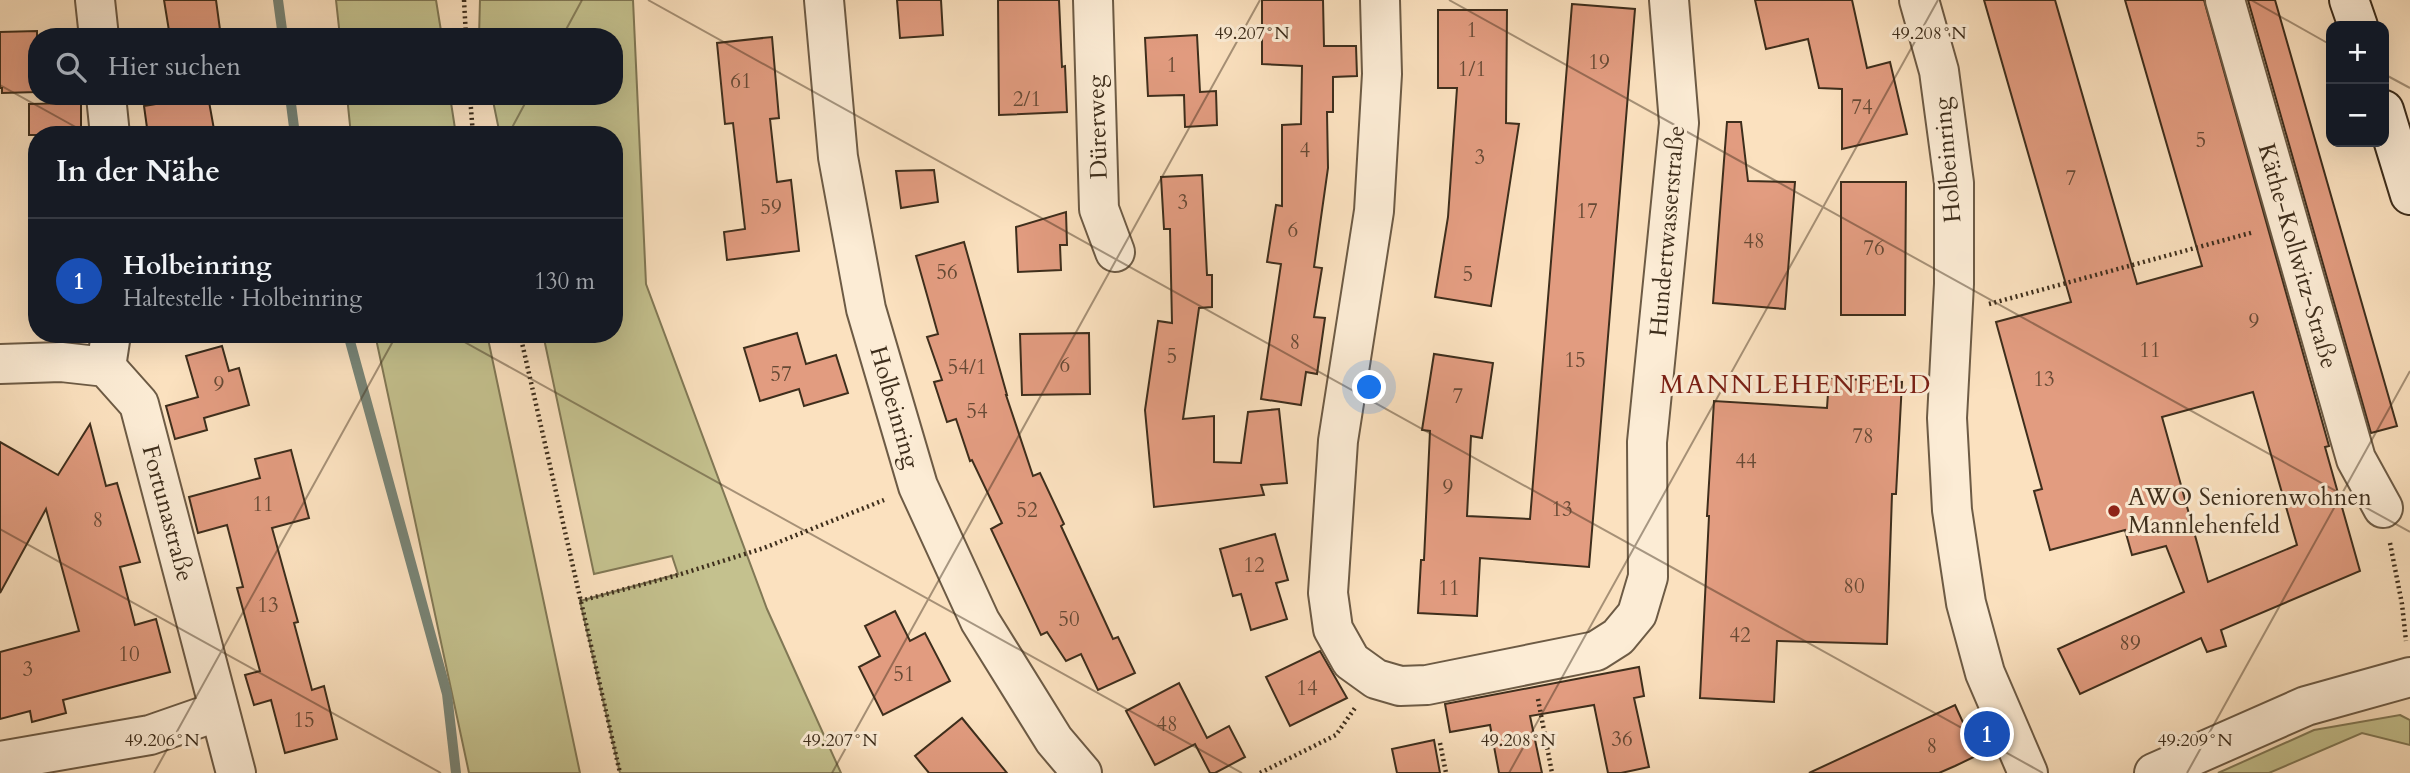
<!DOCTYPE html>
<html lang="de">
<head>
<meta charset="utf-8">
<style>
	body { margin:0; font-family:Cardo,serif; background:#242831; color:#f1f3f6 }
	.controls { position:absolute; right:21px; top:21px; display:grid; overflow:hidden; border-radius:14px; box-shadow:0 7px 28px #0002 }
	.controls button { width:63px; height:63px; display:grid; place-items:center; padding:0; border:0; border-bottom:2px solid #363941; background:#171b24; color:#f1f3f6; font:35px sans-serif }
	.you { position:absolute; left:1370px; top:388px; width:24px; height:24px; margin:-18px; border:5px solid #fff; border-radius:50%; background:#1a73e8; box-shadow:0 0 0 10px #1a73e833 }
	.badge { display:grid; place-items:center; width:46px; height:46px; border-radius:50%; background:#b45309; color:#fff; font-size:23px; font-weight:700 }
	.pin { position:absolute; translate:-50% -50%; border:4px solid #fff; box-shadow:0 2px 7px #0006 }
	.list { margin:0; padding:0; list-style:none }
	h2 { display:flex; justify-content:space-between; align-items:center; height:91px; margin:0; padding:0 28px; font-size:30px }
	h2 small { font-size:23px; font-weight:400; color:#9ea1a6 }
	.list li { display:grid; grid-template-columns:46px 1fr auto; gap:21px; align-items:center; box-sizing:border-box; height:126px; padding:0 28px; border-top:2px solid #363941 }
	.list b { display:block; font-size:26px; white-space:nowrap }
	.list p { margin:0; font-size:23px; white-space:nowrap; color:#9ea1a6 }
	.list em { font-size:23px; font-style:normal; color:#9ea1a6 }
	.icon { flex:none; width:38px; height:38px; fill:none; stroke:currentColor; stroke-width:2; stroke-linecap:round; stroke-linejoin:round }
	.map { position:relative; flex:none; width:2410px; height:773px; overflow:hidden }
	.search { position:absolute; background:#171b24; box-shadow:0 7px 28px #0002; left:28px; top:28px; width:595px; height:77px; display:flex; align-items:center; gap:18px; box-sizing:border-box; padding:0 24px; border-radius:28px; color:#9ea1a6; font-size:26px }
	.panel { position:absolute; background:#171b24; box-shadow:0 7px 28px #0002; left:28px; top:126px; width:595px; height:217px; border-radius:28px }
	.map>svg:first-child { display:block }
	.green { fill:#c4c18e; stroke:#817855; stroke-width:2 }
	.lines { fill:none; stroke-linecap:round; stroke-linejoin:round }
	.stream { stroke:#788476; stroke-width:10 }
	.building { fill:#e29c80; stroke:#3e2e1c; stroke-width:2; fill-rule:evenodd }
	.minor-casing { stroke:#6d5b45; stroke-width:42 }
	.secondary-casing { stroke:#3e2e1c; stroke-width:42 }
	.path { stroke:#3e2e1c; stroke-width:4.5; stroke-dasharray:2 3.5; stroke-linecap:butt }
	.minor { stroke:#fcecd5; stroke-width:38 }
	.secondary { stroke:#fcecd5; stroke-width:38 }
	.ticks { fill:none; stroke:#3e2e1c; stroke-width:2; stroke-opacity:0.45 }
	.poi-dot { fill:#8f2418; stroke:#fcecd5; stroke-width:2.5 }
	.labels { text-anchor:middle; stroke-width:6; stroke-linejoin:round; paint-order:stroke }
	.number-label { font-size:21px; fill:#674a35 }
	.street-label { font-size:24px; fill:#3e2e1c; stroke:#fcecd5 }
	.poi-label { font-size:24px; fill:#3e2e1c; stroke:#fcecd5; text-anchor:start }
	.neighbourhood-label { font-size:26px; letter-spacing:2px; fill:#7a1f14; stroke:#fcecd5 }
	.ticks-label { font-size:18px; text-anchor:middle; fill:#3e2e1c; stroke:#fcecd5; stroke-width:6; stroke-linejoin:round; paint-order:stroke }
</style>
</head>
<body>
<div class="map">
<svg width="2410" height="773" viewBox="0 0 2410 773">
	<rect width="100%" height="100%" fill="#fbe1bf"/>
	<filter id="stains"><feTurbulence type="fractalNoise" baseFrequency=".00286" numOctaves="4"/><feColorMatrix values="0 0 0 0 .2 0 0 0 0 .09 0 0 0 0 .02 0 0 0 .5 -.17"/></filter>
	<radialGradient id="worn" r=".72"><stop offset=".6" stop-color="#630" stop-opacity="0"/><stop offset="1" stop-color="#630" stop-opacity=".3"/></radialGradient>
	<!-- green -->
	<g class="green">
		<polygon points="336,0 436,0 442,37 340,37"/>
		<polygon points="480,0 633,0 646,284 767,609 841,773 620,773 580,601 678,574 672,556 594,574 543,334 614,334 614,135 500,135 492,96 614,96 614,37 479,37"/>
		<polygon points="347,96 450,96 456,135 351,135"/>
		<polygon points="375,334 487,334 580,773 469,773"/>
		<polygon points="2400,715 2410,720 2410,745 2362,733 2269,773 2218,773 2314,730"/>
	</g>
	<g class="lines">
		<!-- stream -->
		<g class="stream">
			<polyline points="278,0 283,37"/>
			<polyline points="290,96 295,135"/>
			<polyline points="348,334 447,694 456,773"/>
		</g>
	</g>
	<!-- building -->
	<g class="building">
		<polygon points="164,0 216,0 221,37 170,37"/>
		<polygon points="897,0 941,0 943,35 900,38"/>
		<polygon points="998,0 1059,0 1062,67 1065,66 1067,112 999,115"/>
		<polygon points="1262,0 1323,0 1324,46 1356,46 1357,76 1333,77 1333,112 1327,112 1328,168 1314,267 1322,268 1314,317 1325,318 1317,374 1306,372 1301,405 1261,399 1281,264 1267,262 1276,205 1282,206 1282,125 1301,124 1302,66 1262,64"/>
		<polygon points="1755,0 1852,0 1867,68 1890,62 1907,134 1842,149 1842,89 1819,88 1808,39 1766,49"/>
		<path d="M1984,0H2055L2137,284L2202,266L2125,0H2204L2329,446L2325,447L2360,571L2221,630L2226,646L2207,652L2201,638L2080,694L2058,649L2184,592L2166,546L2132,555L2125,530L2050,550L2034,491L2042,489L1996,322L2071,302ZM2253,392L2297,545L2208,582L2162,417Z"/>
		<polygon points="2248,0 2275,0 2397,426 2371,433"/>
		<polygon points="1572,4 1635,9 1589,567 1480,558 1477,616 1418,613 1421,560 1424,560 1430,431 1422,430 1434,354 1493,363 1482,438 1471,436 1467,516 1530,519"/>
		<polygon points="1438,10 1507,10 1506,123 1519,124 1491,306 1435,297 1448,217 1457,88 1438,88"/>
		<polygon points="37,31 37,92 2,93 2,88 0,88 0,32"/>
		<polygon points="1197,35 1200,92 1216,91 1217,125 1185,127 1184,95 1148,96 1145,38"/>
		<polygon points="772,37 779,118 770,119 777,182 791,180 799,251 727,260 724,232 745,229 733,123 725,124 717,43"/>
		<polygon points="203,96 208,96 215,135 148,135 144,106"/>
		<polygon points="81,103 81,135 29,135 29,104"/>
		<polygon points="1727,122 1741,122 1748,181 1795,182 1785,309 1713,303"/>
		<polygon points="934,170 938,202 901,208 896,171"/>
		<polygon points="1202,175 1207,275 1212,275 1212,307 1199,308 1183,419 1214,416 1214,462 1241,463 1248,412 1279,409 1287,483 1261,485 1264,495 1154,507 1145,410 1158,321 1172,323 1170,229 1164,229 1161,177"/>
		<polygon points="1841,182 1906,182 1905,315 1841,315"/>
		<polygon points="1066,212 1067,245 1060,245 1061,270 1018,272 1016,227"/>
		<polygon points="964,242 1007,395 1006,395 1033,476 1040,473 1064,524 1061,526 1113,639 1118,637 1135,673 1098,690 1081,654 1066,661 1047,632 1041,635 991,529 1002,523 972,460 970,461 956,419 947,422 934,382 942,380 927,337 938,334 916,256"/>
		<polygon points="797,333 806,364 836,355 848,393 804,406 799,389 760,401 744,348"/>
		<polygon points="1089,333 1090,394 1022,395 1020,334"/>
		<polygon points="222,346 229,371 239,368 249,405 204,418 207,430 175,439 166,406 198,397 186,356"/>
		<polygon points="1829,378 1902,382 1896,494 1892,494 1887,644 1777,641 1774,702 1700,698 1709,516 1707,516 1714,401 1827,408"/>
		<polygon points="90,424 106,486 117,483 140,562 120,567 135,625 156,619 170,672 63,700 66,713 32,722 30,711 0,719 0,652 79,631 46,509 0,593 0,442 58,475"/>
		<polygon points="291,450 309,518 272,528 298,622 294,623 312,690 324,686 337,739 285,753 271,700 254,705 245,675 260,671 237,588 243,587 227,525 198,533 189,497 260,478 255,459"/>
		<polygon points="1275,534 1288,580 1276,583 1287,619 1251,630 1241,594 1233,596 1220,549"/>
		<polygon points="895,611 910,641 925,633 950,681 883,715 859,667 880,656 865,626"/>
		<polygon points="1320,651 1347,698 1290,726 1266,677"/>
		<polygon points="1639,667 1644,696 1634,698 1649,767 1621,773 1608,773 1594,705 1530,716 1542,773 1499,773 1490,725 1450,732 1445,704"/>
		<polygon points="1179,683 1207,738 1229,726 1245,757 1215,773 1210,773 1195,744 1155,765 1126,711"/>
		<polygon points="1955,705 1978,755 1955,766 1939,773 1809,773"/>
		<polygon points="962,718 1007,773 929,773 915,756"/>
		<polygon points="1434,740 1440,773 1397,773 1392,749"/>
	</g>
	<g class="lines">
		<!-- minor casing -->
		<g class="minor-casing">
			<g id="minor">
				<polyline points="95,0 99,37"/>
				<polyline points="824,0 838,157 866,309 918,486 980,621 1054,740 1082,773"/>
				<polyline points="1093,0 1099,209 1115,252"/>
				<polyline points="1380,0 1382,74 1374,211 1338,441 1328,593 1333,629 1351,661 1376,679 1400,686 1427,685 1596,651 1618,637 1637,614 1648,577 1647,442 1679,123 1669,0"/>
				<polyline points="1919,0 1939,71 1954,183 1954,284 1947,418 1952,510 1966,603 1985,673 2028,773"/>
				<polyline points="2225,0 2356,459 2383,508"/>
				<polyline points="106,96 110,135"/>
				<polyline points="0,364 61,362 106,367 139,404 236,773"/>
				<polyline points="106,367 111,334"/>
				<polyline points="0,761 150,735 219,711"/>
				<polyline points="2154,773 2306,706 2410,677"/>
			</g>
		</g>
		<!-- secondary casing -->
		<g class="secondary-casing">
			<g id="secondary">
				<polyline points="2349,0 2358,26"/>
				<polyline points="2384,110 2410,195"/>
			</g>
		</g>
		<!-- path -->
		<g class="path">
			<polyline points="464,0 466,37"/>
			<polyline points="470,96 473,135"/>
			<polyline points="1989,304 2254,232"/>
			<polyline points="520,334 620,773"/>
			<polyline points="2390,543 2402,604 2406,641"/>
			<polyline points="580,601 678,575 764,548 884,500"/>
			<polyline points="1538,699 1552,773"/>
			<polyline points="1440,743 1446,773"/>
			<polyline points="1260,773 1336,735 1355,708"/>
		</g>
		<!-- minor -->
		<use href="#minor" class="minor"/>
		<!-- secondary -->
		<use href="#secondary" class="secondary"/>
	</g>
	<!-- ticks -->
	<path class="ticks" d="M648,0L2043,773M1449,0L2410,532M2251,0L2331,45M562,37L582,0M2384,74L2410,88M0,85L90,135M508,135L529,96M450,334L1242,773M0,529L441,773M154,773L397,334M832,773L1260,0M1509,773L1938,0M2187,773L2410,371"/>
	<!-- markers -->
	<circle class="poi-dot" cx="2114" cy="511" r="7"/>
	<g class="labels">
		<!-- number labels -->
		<g class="number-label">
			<text x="1472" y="37">1</text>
			<text x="1599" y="69">19</text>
			<text x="1172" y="72">1</text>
			<text x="1472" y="76">1/1</text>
			<text x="741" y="88">61</text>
			<text x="1027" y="106">2/1</text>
			<text x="1862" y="114">74</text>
			<text x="2201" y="147">5</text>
			<text x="1305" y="157">4</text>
			<text x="1480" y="164">3</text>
			<text x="2071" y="185">7</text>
			<text x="1183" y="209">3</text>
			<text x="771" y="214">59</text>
			<text x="1587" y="218">17</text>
			<text x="1293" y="237">6</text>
			<text x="1754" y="248">48</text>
			<text x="1874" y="255">76</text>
			<text x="947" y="279">56</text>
			<text x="1468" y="281">5</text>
			<text x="2254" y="328">9</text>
			<text x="1295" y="349">8</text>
			<text x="2150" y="357">11</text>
			<text x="1172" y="363">5</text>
			<text x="1575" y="367">15</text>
			<text x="1065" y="372">6</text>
			<text x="967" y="374">54/1</text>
			<text x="781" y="381">57</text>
			<text x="2044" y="386">13</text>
			<text x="219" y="391">9</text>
			<text x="1458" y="403">7</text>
			<text x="977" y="418">54</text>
			<text x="1863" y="443">78</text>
			<text x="1746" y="468">44</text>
			<text x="1448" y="494">9</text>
			<text x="263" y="511">11</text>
			<text x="1562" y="516">13</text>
			<text x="1027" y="517">52</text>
			<text x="98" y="527">8</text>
			<text x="1254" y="572">12</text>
			<text x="1854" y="593">80</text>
			<text x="1449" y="595">11</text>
			<text x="268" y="612">13</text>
			<text x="1069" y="626">50</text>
			<text x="1740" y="642">42</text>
			<text x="2130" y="650">89</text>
			<text x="129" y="661">10</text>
			<text x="28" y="676">3</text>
			<text x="904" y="681">51</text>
			<text x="1307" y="695">14</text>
			<text x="304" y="727">15</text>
			<text x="1167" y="731">48</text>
			<text x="1622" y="746">36</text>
			<text x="1932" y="753">8</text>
		</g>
		<!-- street labels -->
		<g class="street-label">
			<text transform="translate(1097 127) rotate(-92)" y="8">Dürerweg</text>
			<text transform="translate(1947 160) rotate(-95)" y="8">Holbeinring</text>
			<text transform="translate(1667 231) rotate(-85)" y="8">Hundertwasserstraße</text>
			<text transform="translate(2298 256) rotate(74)" y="8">Käthe-Kollwitz-Straße</text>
			<text transform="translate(895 407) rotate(74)" y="8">Holbeinring</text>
			<text transform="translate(168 513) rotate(75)" y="8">Fortunastraße</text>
		</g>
		<!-- poi labels -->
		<g class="poi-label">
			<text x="2128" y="505">AWO Seniorenwohnen<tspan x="2128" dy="28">Mannlehenfeld</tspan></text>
		</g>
		<!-- neighbourhood labels -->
		<g class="neighbourhood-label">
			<text x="1796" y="393">MANNLEHENFELD</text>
		</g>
	</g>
	<g class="ticks-label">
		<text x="1252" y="39">49.207°N</text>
		<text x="1929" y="39">49.208°N</text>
		<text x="162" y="746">49.206°N</text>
		<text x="840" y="746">49.207°N</text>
		<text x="1518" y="746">49.208°N</text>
		<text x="2195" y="746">49.209°N</text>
	</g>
	<rect width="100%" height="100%" filter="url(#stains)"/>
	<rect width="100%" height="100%" fill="url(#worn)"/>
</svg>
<div class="controls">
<button>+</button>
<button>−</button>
</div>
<div class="you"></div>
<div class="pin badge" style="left:1987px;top:734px;background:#1a4fb4">1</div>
<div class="search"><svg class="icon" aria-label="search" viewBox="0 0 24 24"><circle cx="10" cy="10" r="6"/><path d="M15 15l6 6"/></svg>Hier suchen</div>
<section class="panel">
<h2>In der Nähe<small></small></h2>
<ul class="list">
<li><span class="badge" style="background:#1a4fb4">1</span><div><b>Holbeinring</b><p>Haltestelle · Holbeinring</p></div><em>130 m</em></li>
</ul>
</section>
</div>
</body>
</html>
